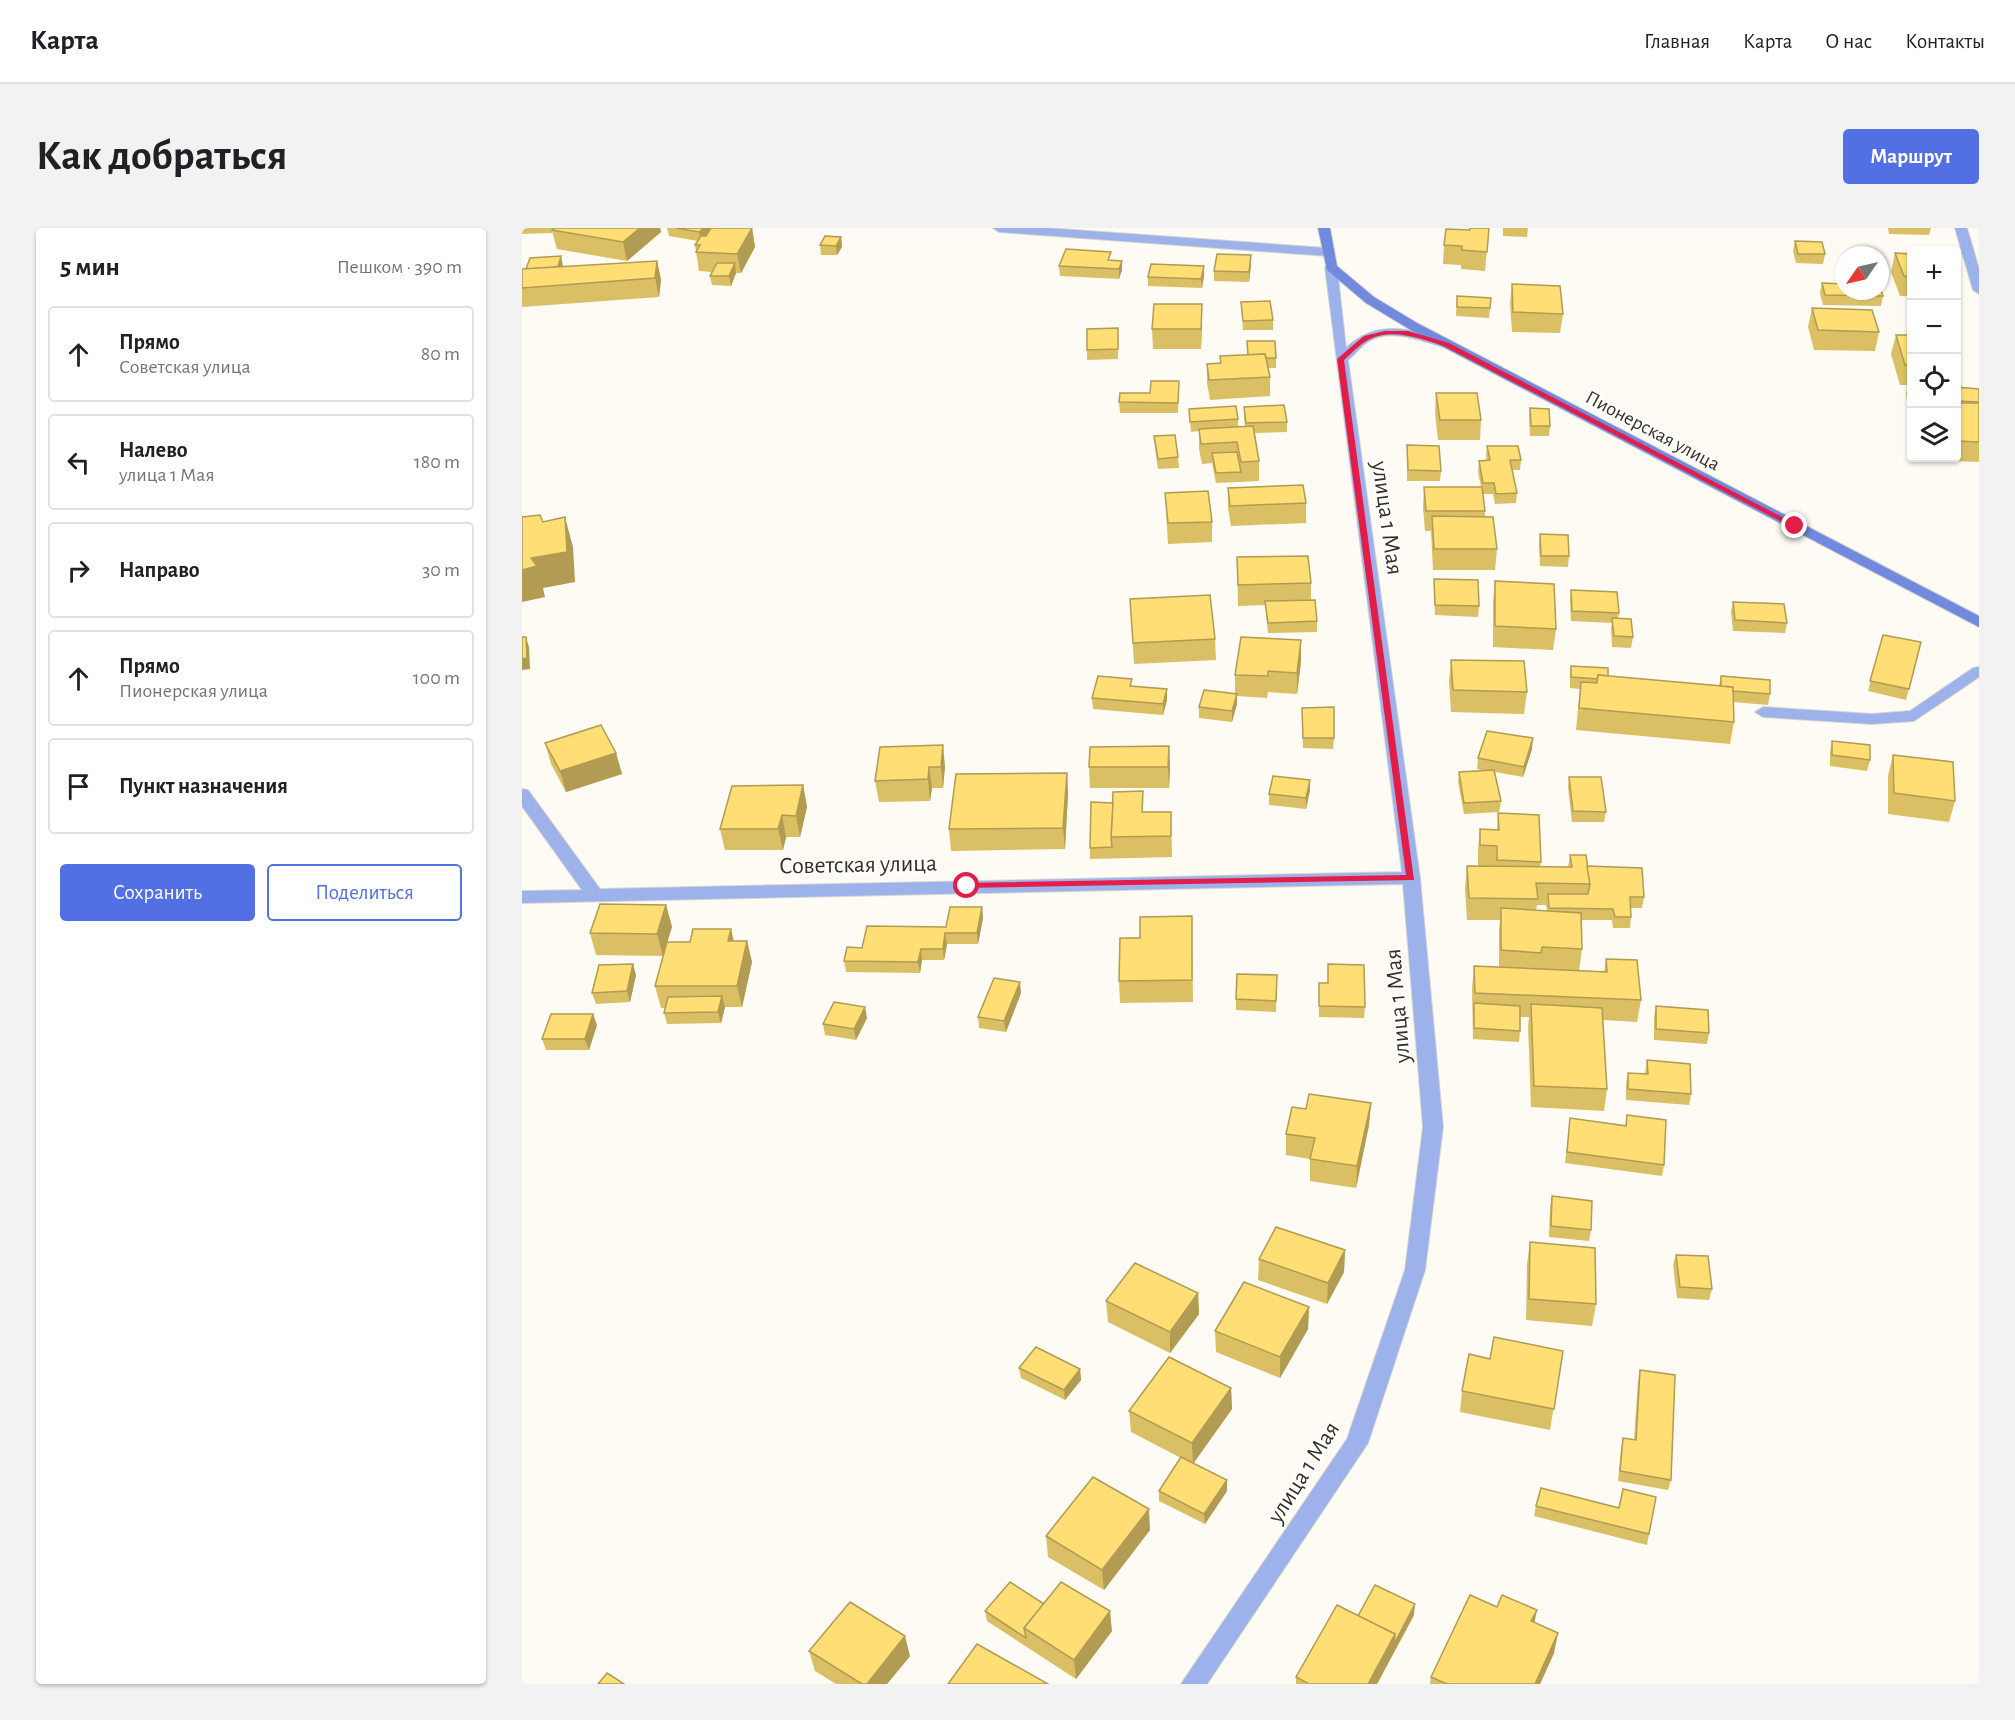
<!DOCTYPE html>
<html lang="ru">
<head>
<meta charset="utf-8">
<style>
	body { margin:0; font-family:"Alegreya Sans",sans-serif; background:#f2f2f2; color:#202124 }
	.controls { position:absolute; right:18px; top:18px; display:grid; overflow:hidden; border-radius:6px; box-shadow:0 2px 4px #0004 }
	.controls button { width:54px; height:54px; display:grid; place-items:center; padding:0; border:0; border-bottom:2px solid #e0e0e0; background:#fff; color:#202124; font:30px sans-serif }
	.compass { position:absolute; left:1313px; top:18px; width:54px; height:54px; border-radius:50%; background:#fff; box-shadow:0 2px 4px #0004; rotate:236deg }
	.stop { position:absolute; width:18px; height:18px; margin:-14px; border:4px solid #e11d48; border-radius:50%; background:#fff }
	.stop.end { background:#e11d48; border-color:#fff; box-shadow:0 2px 6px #0008 }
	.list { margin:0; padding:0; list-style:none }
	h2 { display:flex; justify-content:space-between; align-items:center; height:78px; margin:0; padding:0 24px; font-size:26px }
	h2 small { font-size:20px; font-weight:400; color:#757577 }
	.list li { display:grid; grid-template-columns:39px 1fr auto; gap:18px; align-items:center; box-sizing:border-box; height:96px; margin:0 12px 12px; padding:0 12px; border:2px solid #e0e0e0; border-radius:6px }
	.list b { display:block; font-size:22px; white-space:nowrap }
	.list p { margin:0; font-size:20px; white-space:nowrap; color:#757577 }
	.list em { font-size:20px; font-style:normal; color:#757577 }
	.actions { display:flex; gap:12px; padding:18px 24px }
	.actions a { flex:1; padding:14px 0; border:2px solid #526fe4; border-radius:6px; text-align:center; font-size:21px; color:#526fe4 }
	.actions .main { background:#526fe4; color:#fff }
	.icon { flex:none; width:33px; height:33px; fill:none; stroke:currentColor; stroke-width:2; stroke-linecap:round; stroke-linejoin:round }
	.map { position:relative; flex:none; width:1457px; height:1456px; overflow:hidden; border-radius:6px }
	header { display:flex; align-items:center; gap:36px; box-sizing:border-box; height:84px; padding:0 30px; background:#fff; border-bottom:2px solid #e0e0e0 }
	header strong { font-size:28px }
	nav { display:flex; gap:33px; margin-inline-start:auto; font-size:21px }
	.intro { display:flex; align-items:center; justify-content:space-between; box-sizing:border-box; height:144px; padding:0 36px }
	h1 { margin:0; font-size:42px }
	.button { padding:15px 27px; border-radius:6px; background:#526fe4; color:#fff; font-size:21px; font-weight:700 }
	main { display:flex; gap:36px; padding:0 36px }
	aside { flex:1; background:#fff; border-radius:6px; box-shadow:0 2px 4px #0004 }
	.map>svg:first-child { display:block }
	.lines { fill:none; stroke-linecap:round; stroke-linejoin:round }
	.lane-casing { stroke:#d9d7cf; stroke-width:2 }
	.street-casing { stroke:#d9d7cf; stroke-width:2 }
	.secondary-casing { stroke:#d9d7cf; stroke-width:2 }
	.lane { fill:#9db1ea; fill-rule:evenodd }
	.street { fill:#9db1ea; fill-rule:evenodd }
	.secondary { fill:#718ade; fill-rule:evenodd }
	.wall { fill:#dabf65; fill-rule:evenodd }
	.shaded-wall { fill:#b29b52 }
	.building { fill:#fede75; stroke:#b29b52; stroke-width:1.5 }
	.route { fill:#e11d48 }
	.labels { text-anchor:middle; stroke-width:4.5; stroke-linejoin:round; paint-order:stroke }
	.far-street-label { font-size:20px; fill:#363124; stroke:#fff }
	.street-label { font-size:24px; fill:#363124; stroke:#fff }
</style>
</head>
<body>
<header>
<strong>Карта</strong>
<nav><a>Главная</a><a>Карта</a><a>О нас</a><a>Контакты</a></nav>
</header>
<div class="intro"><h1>Как добраться</h1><a class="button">Маршрут</a></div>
<main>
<aside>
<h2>5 мин<small>Пешком · 390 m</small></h2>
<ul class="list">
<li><svg class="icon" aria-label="ahead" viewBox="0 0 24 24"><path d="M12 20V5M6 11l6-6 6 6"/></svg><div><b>Прямо</b><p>Советская улица</p></div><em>80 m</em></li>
<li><svg class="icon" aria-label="left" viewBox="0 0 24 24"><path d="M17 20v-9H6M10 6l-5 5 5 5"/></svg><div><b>Налево</b><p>улица 1 Мая</p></div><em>180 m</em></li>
<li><svg class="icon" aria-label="right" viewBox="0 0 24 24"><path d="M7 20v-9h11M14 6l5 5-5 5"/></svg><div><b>Направо</b></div><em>30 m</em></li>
<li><svg class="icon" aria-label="ahead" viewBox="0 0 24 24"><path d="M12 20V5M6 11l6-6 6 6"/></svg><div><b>Прямо</b><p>Пионерская улица</p></div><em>100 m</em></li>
<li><svg class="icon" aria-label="arrive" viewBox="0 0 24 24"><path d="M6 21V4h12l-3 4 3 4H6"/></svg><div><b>Пункт назначения</b></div></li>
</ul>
<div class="actions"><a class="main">Сохранить</a><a>Поделиться</a></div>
</aside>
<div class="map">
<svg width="1457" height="1456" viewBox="0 0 1457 1456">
	<rect width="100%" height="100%" fill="#fdfbf4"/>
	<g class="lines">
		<!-- lane casing -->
		<g class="lane-casing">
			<polygon id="lane" points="1457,439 1457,449 1392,493 1350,496 1241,489 1233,484 1241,479 1350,486 1388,483 1451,440"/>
		</g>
		<!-- street casing -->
		<g class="street-casing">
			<g id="street">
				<polygon points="471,0 525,0 805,20 811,24 805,28 477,4"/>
				<polygon points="1433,0 1445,0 1457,41 1457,66 1451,62"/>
				<path d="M809,35L815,39L824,120C848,97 874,98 905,106C913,108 925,110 931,116L925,120C902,114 870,99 847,113C839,118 833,126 826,132L898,650L921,899L903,1042L846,1215L685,1456H659L825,1211L883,1042L901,899L881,656L0,675V663L60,662L0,578V561L6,562L78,661L880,644L803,39Z"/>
			</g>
		</g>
		<!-- secondary casing -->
		<g class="secondary-casing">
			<polygon id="secondary" points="796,0 808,0 815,38 852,69 895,95 1457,388 1457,399 887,101 844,75 805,42"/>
		</g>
		<!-- lane -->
		<use href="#lane" class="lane"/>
		<!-- street -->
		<use href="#street" class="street"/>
		<!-- secondary -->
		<use href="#secondary" class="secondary"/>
	</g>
	<!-- wall -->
	<g class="wall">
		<polygon points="0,0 31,0 31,1 33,0 138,0 139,4 105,33 35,21 30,3 30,5 0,6"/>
		<polygon points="145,0 230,0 233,19 219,45 214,45 209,58 190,57 188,48 190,44 177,43 173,17 176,13 147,8"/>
		<polygon points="967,0 963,43 939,41 939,37 921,36 922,17 948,2"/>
		<polygon points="981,0 1006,0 1005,9 981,8"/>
		<polygon points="1366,0 1409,0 1407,7 1367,6"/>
		<polygon points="319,9 320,19 315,27 299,27 298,17"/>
		<polygon points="1273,13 1303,26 1301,36 1274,35 1271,23"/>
		<polygon points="1373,25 1389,26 1389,68 1378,68 1369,44"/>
		<polygon points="590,32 600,42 597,51 538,48 537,38"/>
		<polygon points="135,33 139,52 137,69 0,79 0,41"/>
		<polygon points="729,36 727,54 692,53 692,43"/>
		<polygon points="682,48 680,60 626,58 626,49"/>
		<polygon points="1300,55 1361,68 1359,78 1301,77 1298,65"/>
		<polygon points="990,56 1041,86 1038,105 990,104 988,75"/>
		<polygon points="935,68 969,70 967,90 934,88"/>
		<polygon points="719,74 751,92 751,102 721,102"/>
		<polygon points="680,76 679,121 631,121 630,101"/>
		<polygon points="1290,80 1357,104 1353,123 1292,122 1286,99"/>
		<polygon points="596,100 596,131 565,132 565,122"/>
		<polygon points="1374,107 1389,107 1389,179 1386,179 1384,166 1386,157 1378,157 1369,126"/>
		<polygon points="725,113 754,130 754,140 747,140 748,149 748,168 688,172 685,155 685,136 698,135 698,128 725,127"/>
		<polygon points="657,153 656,185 598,185 597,174 628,165"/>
		<polygon points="1434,159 1457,161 1457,234 1402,232 1401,230 1434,230"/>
		<polygon points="914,165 959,192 958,212 916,212 913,185"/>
		<polygon points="722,179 765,194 765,204 733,205 737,233 737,253 694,255 690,235 680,236 677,221 677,203 669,204 667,181 716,191 716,199 723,199 722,189"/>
		<polygon points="1008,180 1028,198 1027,208 1008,208 1007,190"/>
		<polygon points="632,208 656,229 657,240 636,241 633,219"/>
		<polygon points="885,217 919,243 918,253 885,253"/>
		<polygon points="965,218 999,232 998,242 990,242 995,265 994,275 973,276 971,266 961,266 963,283 963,288 975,321 973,342 911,342 909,303 903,303 901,280 902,259 959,259 956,244 957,233 965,233 964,228"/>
		<polygon points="706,260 784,275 784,295 709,298 706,280"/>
		<polygon points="643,265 690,294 690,314 646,316"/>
		<polygon points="1018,306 1047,328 1046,339 1018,338 1017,317"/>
		<polygon points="715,329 789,355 789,372 795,393 795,404 746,405 743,377 716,378"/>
		<polygon points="912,351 957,378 956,389 913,387 912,361"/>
		<polygon points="973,353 1034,401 1031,422 971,419 971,374"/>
		<polygon points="1049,362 1097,385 1096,390 1111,409 1109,420 1090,419 1089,400 1090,395 1049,393 1048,372"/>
		<polygon points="608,371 693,411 694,432 612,436"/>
		<polygon points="1211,374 1265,395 1263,405 1211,403 1209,384"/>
		<polygon points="1361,407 1399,414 1384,472 1346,463"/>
		<polygon points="929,432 1005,464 1002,486 929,484 927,453"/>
		<polygon points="779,433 775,466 746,464 745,470 715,468 715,476 710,494 677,490 677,479 713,465 713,447"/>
		<polygon points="1049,438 1086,448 1197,458 1199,448 1248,466 1246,477 1211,474 1212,494 1208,516 1054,502 1058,461 1048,460 1048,448"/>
		<polygon points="611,458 645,461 645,472 641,487 571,481 570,470"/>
		<polygon points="780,480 812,510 811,521 781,520"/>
		<polygon points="1310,513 1348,532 1345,543 1308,538 1308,524"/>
		<polygon points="23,515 94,525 100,546 44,564 29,536"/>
		<polygon points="647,518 648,540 647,560 568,560 567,539"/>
		<polygon points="358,519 423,538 421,560 410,560 408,573 357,574 353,553"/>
		<polygon points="1010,521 1001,549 973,544 979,573 977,584 942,586 936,554 937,544 963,543 955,541 956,530"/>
		<polygon points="1371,527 1433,573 1427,594 1366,586 1366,548"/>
		<polygon points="545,545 546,566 543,621 429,623 427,601"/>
		<polygon points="1047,549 1084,584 1082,594 1050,594 1046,559"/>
		<polygon points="788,552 788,562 784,581 747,577 747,566"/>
		<polygon points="281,557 285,579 278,609 264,609 261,622 203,622 198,601"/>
		<polygon points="622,584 649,584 650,629 568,631 568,620"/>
		<path d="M976,585L1019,634L1018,639H1046L1048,627L1065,638L1122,669L1120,680H1109V689L1108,700H1091L1090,692H1059L1060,721L1057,743L1082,744L1084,731L1119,772L1115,794L1081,792L1085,861L1082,883L1009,879L1006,798L1007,789H998V803L997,814L951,811L950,760L952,738L977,739V702L978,692H945L943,660L945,638H956V622L958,601L975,602ZM1015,677H1024L1025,683L1014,682Z"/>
		<polygon points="144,677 150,699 145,714 225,713 230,734 220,779 203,779 199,795 145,796 142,785 143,780 139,780 133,758 141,728 74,727 68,705"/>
		<polygon points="460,679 461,690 456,716 425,716 422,732 400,732 398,745 324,744 322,733 340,720 424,699"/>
		<polygon points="670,710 671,774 598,775 597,753"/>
		<polygon points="114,747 108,774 74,776 70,765"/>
		<polygon points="755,747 754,784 714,782 714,771"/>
		<polygon points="797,755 843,779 842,790 797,789"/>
		<polygon points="499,765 484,804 457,800 456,789"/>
		<polygon points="1134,778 1187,805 1185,816 1132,812 1132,789"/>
		<polygon points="345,790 334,812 303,807 301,796"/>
		<polygon points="75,797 67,822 24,822 20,811"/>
		<polygon points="1125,832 1169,866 1167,877 1104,872 1104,856 1106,845 1123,846"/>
		<polygon points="849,875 847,897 834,960 788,953 788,931 764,927 764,906 784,881"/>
		<polygon points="1105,887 1142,937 1140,948 1043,935 1048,890 1104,897"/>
		<polygon points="1030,968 1069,1002 1067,1013 1027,1009 1028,979"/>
		<polygon points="1008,1014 1074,1076 1070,1098 1004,1092 1005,1036"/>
		<polygon points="823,1022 822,1044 805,1076 736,1052 737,1031"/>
		<polygon points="1154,1027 1190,1061 1187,1072 1155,1070 1151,1037"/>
		<polygon points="676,1065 677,1086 648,1125 586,1094 584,1073"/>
		<polygon points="787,1079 786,1101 758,1150 694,1124 693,1103"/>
		<polygon points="1041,1123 1028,1202 938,1184 940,1163 968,1131"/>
		<polygon points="497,1140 558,1141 559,1152 543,1172 499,1150"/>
		<polygon points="1118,1142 1149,1252 1146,1262 1096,1253 1099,1221 1101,1210 1112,1212 1116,1153"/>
		<polygon points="709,1160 710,1181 671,1235 705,1263 683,1296 637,1273 637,1263 659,1230 609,1204 607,1183"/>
		<polygon points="1014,1278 1127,1306 1125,1317 1012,1288"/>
		<polygon points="628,1302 582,1362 526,1329 524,1308"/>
		<polygon points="522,1376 590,1403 554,1451 465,1393 463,1383"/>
		<polygon points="892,1387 855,1456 774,1456 774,1449 836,1388"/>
		<polygon points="1012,1394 1032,1425 1018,1456 908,1456 909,1449"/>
		<polygon points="287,1423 388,1428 365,1456 314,1456 293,1443"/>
	</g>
	<!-- shaded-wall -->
	<g class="shaded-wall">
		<polygon points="118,0 138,0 139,4 105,33 101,14"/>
		<polygon points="182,0 195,0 179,14 177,4"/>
		<polygon points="230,0 233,19 219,45 215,26"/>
		<polygon points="319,9 320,19 315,27 314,18"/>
		<polygon points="729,27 729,36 727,54 727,44"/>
		<polygon points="39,28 41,38 35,57 33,49"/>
		<polygon points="135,33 139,52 137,69 133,50"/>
		<polygon points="600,33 600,42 597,51 597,41"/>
		<polygon points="213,35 214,45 209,58 207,48"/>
		<polygon points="682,38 682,48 680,60 679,51"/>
		<polygon points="680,76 680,95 679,121 679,101"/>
		<polygon points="43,289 51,319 53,354 21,360 23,369 0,374 0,342 9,330"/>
		<polygon points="4,409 7,419 8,441 0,442 0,431"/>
		<polygon points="779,412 779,433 775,466 775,445"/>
		<polygon points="645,461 645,472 641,487 641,476"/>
		<polygon points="715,466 715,476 710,494 710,483"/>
		<polygon points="1011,510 1010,521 1001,549 1002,539"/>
		<polygon points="421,517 423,538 421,560 419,539"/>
		<polygon points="647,518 648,540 647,560 646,539"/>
		<polygon points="94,525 100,546 44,564 38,543"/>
		<polygon points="407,539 410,560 408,573 406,551"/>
		<polygon points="545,545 546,566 543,621 541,600"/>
		<polygon points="788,552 788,562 784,581 784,570"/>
		<polygon points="281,557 285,579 278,609 274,588"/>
		<polygon points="260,587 264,609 261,622 256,601"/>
		<polygon points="144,677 150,699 141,728 135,706"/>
		<polygon points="460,679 461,690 456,716 455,705"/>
		<polygon points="209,701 214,723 206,713"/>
		<polygon points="423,705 425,716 422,732 421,721"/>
		<polygon points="225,713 230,734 220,779 215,758"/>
		<polygon points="399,721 400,732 398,745 396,734"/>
		<polygon points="111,736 114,747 108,774 105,763"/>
		<polygon points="498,754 499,765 484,804 482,793"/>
		<polygon points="200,768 203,779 199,795 196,784"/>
		<polygon points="343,779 345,790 334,812 332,801"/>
		<polygon points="71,786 75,797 67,822 63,811"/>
		<polygon points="849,875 847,897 834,960 835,938"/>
		<polygon points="823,1022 822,1044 805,1076 806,1055"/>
		<polygon points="676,1065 677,1086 648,1125 648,1104"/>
		<polygon points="787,1079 786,1101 758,1150 758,1129"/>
		<polygon points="558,1141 559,1152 543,1172 542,1162"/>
		<polygon points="709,1160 710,1181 671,1236 670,1215"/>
		<polygon points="705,1252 705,1263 683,1296 682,1286"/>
		<polygon points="627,1281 628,1302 582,1362 580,1342"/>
		<polygon points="893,1376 892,1387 855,1456 846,1456 873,1406"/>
		<polygon points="1015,1382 1011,1402 1009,1393"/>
		<polygon points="588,1383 590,1403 554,1451 552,1432"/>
		<polygon points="1036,1405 1032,1425 1018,1456 1013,1456"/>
		<polygon points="383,1408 388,1428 365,1456 345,1456"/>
	</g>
	<!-- building -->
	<g class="building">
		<polygon points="33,0 118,0 101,14 30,2"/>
		<polygon points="154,0 182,0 177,4"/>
		<polygon points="189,0 230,0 215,26 174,24 178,17 173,17 179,8 184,8"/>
		<polygon points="948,0 967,0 965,24 940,22 940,18 922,17 924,1 948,2"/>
		<polygon points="303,8 319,9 314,18 298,17"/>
		<polygon points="1273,13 1300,14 1303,26 1276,26"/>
		<polygon points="544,21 589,24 586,32 600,33 597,41 537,38"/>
		<polygon points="1373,25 1389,26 1389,49 1382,48"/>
		<polygon points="695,26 729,27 727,44 692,43"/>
		<polygon points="39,28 36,39 4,41 8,30"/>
		<polygon points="135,33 133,50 0,60 0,41"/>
		<polygon points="195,35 213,35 207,48 188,48"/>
		<polygon points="629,36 682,38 679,51 626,49"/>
		<polygon points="1300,55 1322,56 1322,63 1358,63 1358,60 1361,68 1303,67"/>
		<polygon points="990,56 1038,58 1041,86 991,84"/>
		<polygon points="935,68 969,70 968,80 935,79"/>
		<polygon points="748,73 751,92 721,93 719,74"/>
		<polygon points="632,76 680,76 679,101 630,101"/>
		<polygon points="1290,80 1350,82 1357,104 1296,102"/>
		<polygon points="596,100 596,121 565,122 565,101"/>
		<polygon points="1374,107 1389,107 1389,137 1383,137"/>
		<polygon points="725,113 753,113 754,130 744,130 743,126 726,127"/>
		<polygon points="743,126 748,149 687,152 685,136 699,135 698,128"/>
		<polygon points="629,153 657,153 656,175 597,174 598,165 628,165"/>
		<polygon points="1386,156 1389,156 1389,169 1388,169"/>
		<polygon points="1434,159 1457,161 1457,174 1434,173"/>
		<polygon points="914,165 955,165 959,192 918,192"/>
		<polygon points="1434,175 1457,175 1457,214 1434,213"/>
		<polygon points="762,177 765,194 724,195 722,179"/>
		<polygon points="714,178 716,191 668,194 667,181"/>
		<polygon points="1008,180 1027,181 1028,198 1009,198"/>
		<polygon points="731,198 737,233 719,234 715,214 679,216 677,201"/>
		<polygon points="653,207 656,229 636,231 632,208"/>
		<polygon points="885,217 917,218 919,243 886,242"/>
		<polygon points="965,218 996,218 999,232 988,232 995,265 974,266 972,255 961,255 957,233 968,232"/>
		<polygon points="715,224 719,244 694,245 690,225"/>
		<polygon points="781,257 784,275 708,278 706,260"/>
		<polygon points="902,259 960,259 963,283 904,283"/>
		<polygon points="686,263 690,294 646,295 643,265"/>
		<polygon points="18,287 21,294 43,289 45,324 9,330 15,338 0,342 0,289"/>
		<polygon points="910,288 971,289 975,321 912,321"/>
		<polygon points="1018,306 1046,307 1047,328 1019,328"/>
		<polygon points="786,328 789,355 716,357 715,329"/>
		<polygon points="912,351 956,352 957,378 913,377"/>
		<polygon points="973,353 1032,356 1034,401 973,398"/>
		<polygon points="1049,362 1095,364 1097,385 1050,383"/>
		<polygon points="688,367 693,411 611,415 608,371"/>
		<polygon points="793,372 795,393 746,395 743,373"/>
		<polygon points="1211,374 1262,376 1265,395 1213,392"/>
		<polygon points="1090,390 1109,391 1111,409 1092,408"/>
		<polygon points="1361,407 1399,414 1387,461 1348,453"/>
		<polygon points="0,409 4,409 5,430 0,431"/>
		<polygon points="719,409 779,412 775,445 746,443 746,448 713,447"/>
		<polygon points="929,432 1002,433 1005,464 931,462"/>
		<polygon points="1049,438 1086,440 1086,448 1076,447 1076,451 1049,449"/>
		<polygon points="1076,447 1211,459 1212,494 1057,480 1059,454 1075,455"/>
		<polygon points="576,448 610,451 608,458 645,461 641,476 570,470"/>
		<polygon points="1199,448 1248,452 1248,466 1211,463 1211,459 1199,458"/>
		<polygon points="682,462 715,466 710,483 677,479"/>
		<polygon points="812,479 812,510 781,510 780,480"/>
		<polygon points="79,497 94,525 38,543 23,515"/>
		<polygon points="965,503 1011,510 1002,539 956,530"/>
		<polygon points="1310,513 1348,517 1348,532 1310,527"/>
		<polygon points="421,517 419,539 407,539 406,551 353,553 358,519"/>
		<polygon points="647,518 646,539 567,539 568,519"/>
		<polygon points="1371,527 1431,534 1433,573 1372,565"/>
		<polygon points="972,542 979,573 942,575 937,544"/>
		<polygon points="545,545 541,600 427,601 434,546"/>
		<polygon points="751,548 788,552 784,570 747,566"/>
		<polygon points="1047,549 1079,549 1084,584 1051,583"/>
		<polygon points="281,557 274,588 260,587 256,601 198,601 210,558"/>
		<polygon points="621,563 620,584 649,584 649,608 589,609 591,564"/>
		<polygon points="569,574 591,575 589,609 590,619 568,620"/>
		<polygon points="976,585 1017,587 1019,634 975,632 975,618 958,617 958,601 977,602"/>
		<polygon points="1048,627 1064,627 1068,656 1014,655 1016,671 947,670 945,638 1050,639"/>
		<polygon points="1065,638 1120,640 1122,669 1108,669 1109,689 1093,689 1091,681 1027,680 1026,666 1066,666 1068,656"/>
		<polygon points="78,676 144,677 135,706 68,705"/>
		<polygon points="428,679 460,679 455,705 423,705 421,721 399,721 396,734 322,733 325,719 340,720 345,698 424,699"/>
		<polygon points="979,680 1059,685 1060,721 1020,719 1019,725 979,722"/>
		<polygon points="670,688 670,752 597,753 598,710 618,710 618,689"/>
		<polygon points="171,701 209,701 206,713 225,713 215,758 133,758 145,714 168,714"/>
		<polygon points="1084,731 1115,732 1119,772 953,765 952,738 1085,744"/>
		<polygon points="111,736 105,763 70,765 77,737"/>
		<polygon points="806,736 842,737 843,779 797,778 797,755 806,755"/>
		<polygon points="715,746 755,747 754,773 714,771"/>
		<polygon points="472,750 498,754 482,793 456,789"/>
		<polygon points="200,768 196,784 142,785 146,769"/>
		<polygon points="312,774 343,779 332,801 301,796"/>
		<polygon points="952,775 998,778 998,803 952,800"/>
		<polygon points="1009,776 1080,780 1085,861 1012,858"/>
		<polygon points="1134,778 1186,782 1187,805 1134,801"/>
		<polygon points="29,786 71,786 63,811 20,811"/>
		<polygon points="1125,832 1168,836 1169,866 1106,861 1106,845 1126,846"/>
		<polygon points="787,866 849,875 835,938 788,931 793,910 764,906 770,879 784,881"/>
		<polygon points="1105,887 1144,892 1142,937 1045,924 1048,890 1104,898"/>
		<polygon points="1030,968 1070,973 1069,1002 1029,998"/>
		<polygon points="754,999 823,1022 806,1055 737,1031"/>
		<polygon points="1008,1014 1073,1020 1074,1076 1007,1071"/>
		<polygon points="1154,1027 1186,1028 1190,1061 1158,1059"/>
		<polygon points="613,1035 676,1065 648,1104 584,1073"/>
		<polygon points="722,1054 787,1079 758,1129 693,1103"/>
		<polygon points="972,1109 1041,1123 1032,1181 940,1163 947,1126 968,1131"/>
		<polygon points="514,1119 558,1141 542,1162 497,1140"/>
		<polygon points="647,1129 709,1160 670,1215 607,1183"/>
		<polygon points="1118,1142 1153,1147 1149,1252 1098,1243 1101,1210 1114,1212"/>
		<polygon points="659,1229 705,1252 682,1286 637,1263"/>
		<polygon points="571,1249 627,1281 580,1342 524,1308"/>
		<polygon points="1019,1260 1097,1280 1101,1261 1134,1269 1127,1306 1014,1278"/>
		<polygon points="488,1354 522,1376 502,1400 504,1410 463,1383"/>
		<polygon points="539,1354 588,1383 552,1432 502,1400"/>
		<polygon points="853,1357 893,1376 872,1416 873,1406 836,1388"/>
		<polygon points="948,1367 975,1379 980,1367 1015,1382 1009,1393 1036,1405 1013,1456 925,1456 909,1449"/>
		<polygon points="328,1374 383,1408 345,1456 340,1456 287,1423"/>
		<polygon points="815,1377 873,1406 846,1456 787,1456 774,1449"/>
		<polygon points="455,1416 526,1456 426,1456"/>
		<polygon points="85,1445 102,1456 76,1456"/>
	</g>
	<!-- route -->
	<path class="route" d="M863,103H886L927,115L1277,298L1270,299L922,118C899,111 872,100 848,111C839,115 830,125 822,132L892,652L442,660V656L445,655L884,647L815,131L842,108Z"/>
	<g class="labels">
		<!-- far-street labels -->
		<g class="far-street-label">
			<text transform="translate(1131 202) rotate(28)" y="7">Пионерская улица</text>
		</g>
		<!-- street labels -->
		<g class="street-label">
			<text transform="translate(866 290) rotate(82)" y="8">улица 1 Мая</text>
			<text transform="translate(336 636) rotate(-1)" y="8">Советская улица</text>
			<text transform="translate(875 778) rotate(-95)" y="8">улица 1 Мая</text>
			<text transform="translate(781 1244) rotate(-58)" y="8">улица 1 Мая</text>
		</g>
	</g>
</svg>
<div class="controls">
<button>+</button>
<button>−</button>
<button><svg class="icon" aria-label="locate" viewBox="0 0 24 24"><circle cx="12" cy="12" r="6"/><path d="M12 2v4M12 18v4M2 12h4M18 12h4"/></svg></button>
<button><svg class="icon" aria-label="layers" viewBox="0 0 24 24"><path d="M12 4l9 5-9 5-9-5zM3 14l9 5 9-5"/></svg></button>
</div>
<svg class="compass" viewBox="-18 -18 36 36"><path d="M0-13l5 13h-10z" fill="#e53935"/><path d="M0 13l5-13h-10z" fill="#757577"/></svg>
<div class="stop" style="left:445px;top:658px"></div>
<div class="stop end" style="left:1273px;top:298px"></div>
</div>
</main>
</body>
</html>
